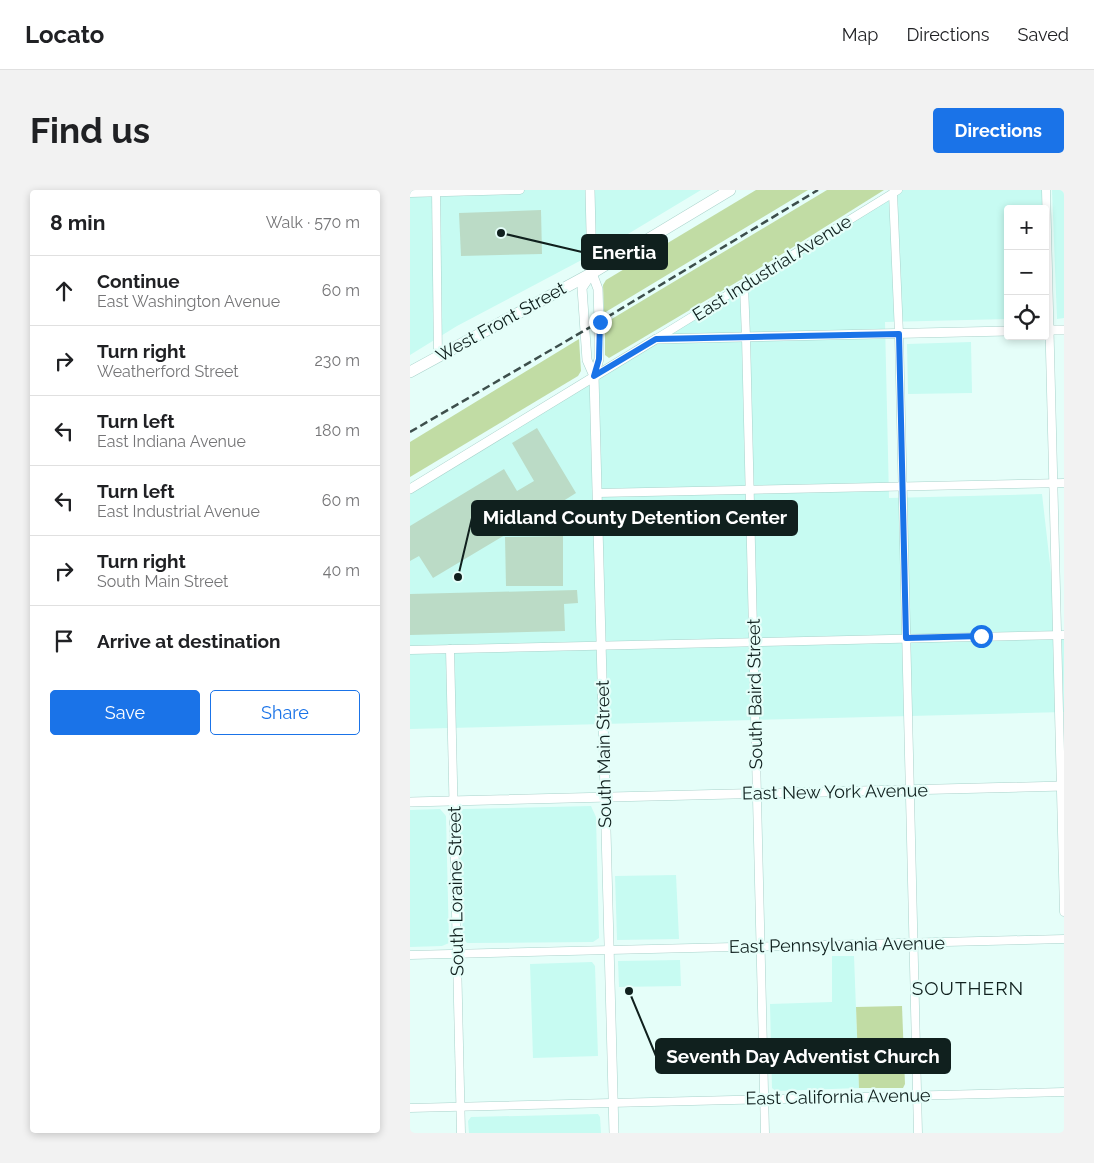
<!DOCTYPE html>
<html lang="en">
<head>
<meta charset="utf-8">
<style>
	body { margin:0; font-family:Raleway,sans-serif; background:#f2f2f2; color:#202124 }
	.controls { position:absolute; right:15px; top:15px; display:grid; overflow:hidden; border-radius:5px; box-shadow:0 2px 8px #0003 }
	.controls button { width:45px; height:45px; display:grid; place-items:center; padding:0; border:0; border-bottom:1px solid #e0e0e0; background:#fff; color:#202124; font:25px sans-serif }
	.stop { position:absolute; width:15px; height:15px; margin:-11px; border:4px solid #1a73e8; border-radius:50%; background:#fff }
	.stop.end { background:#1a73e8; border-color:#fff; box-shadow:0 1px 5px #0008 }
	.list { margin:0; padding:0; list-style:none }
	h2 { display:flex; justify-content:space-between; align-items:center; height:65px; margin:0; padding:0 20px; font-size:21px }
	h2 small { font-size:16px; font-weight:400; color:#757577 }
	.list li { display:grid; grid-template-columns:32px 1fr auto; gap:15px; align-items:center; box-sizing:border-box; height:70px; padding:0 20px; border-top:1px solid #e0e0e0 }
	.list b { display:block; font-size:19px; white-space:nowrap }
	.list p { margin:0; font-size:16px; white-space:nowrap; color:#757577 }
	.list em { font-size:16px; font-style:normal; color:#757577 }
	.actions { display:flex; gap:10px; padding:15px 20px }
	.actions a { flex:1; padding:11px 0; border:1px solid #1a73e8; border-radius:5px; text-align:center; font-size:18px; color:#1a73e8 }
	.actions .main { background:#1a73e8; color:#fff }
	.icon { flex:none; width:28px; height:28px; fill:none; stroke:currentColor; stroke-width:2; stroke-linecap:round; stroke-linejoin:round }
	.map { position:relative; flex:none; width:654px; height:943px; overflow:hidden; border-radius:5px }
	header { display:flex; align-items:center; gap:30px; box-sizing:border-box; height:70px; padding:0 25px; background:#fff; border-bottom:1px solid #e0e0e0 }
	header strong { font-size:24px }
	nav { display:flex; gap:28px; margin-inline-start:auto; font-size:18px }
	.intro { display:flex; align-items:center; justify-content:space-between; box-sizing:border-box; height:120px; padding:0 30px }
	h1 { margin:0; font-size:35px }
	.button { padding:12px 22px; border-radius:5px; background:#1a73e8; color:#fff; font-size:18px; font-weight:700 }
	main { display:flex; gap:30px; padding:0 30px }
	aside { flex:1; background:#fff; border-radius:5px; box-shadow:0 2px 8px #0003 }
	.map>svg:first-child { display:block }
	.built { fill:#c7fbf2 }
	.green { fill:#c1dca4 }
	.building { fill:#bbdbc6 }
	.lines { fill:none; stroke-linecap:round; stroke-linejoin:round }
	.minor-casing { stroke:#a9d2cb; stroke-width:9 }
	.tertiary-casing { stroke:#a9d2cb; stroke-width:10 }
	.primary-casing { stroke:#a9d2cb; stroke-width:12 }
	.minor { stroke:#fff; stroke-width:8 }
	.tertiary { stroke:#fff; stroke-width:9 }
	.primary { stroke:#fff; stroke-width:11 }
	.rail { stroke:#3d4f4c; stroke-width:2.5; stroke-dasharray:8 4; stroke-linecap:butt }
	.route { stroke:#1a73e8; stroke-width:6 }
	.labels { text-anchor:middle; stroke-width:4.5; stroke-linejoin:round; paint-order:stroke }
	.street-label { font-size:18px; fill:#10201e; stroke:#e5fef9 }
	.neighbourhood-label { font-size:19px; letter-spacing:1px; fill:#10201e; stroke:#e5fef9 }
	.leader { fill:none; stroke:#10201e; stroke-width:2 }
	.callout-dot { fill:#10201e; stroke:#e5fef9; stroke-width:2 }
	.callout { fill:#10201e; stroke:#10201e; stroke-width:2 }
	.callout-label { font-size:19px; text-anchor:middle; font-weight:bold; fill:#fff }
</style>
</head>
<body>
<header>
<strong>Locato</strong>
<nav><a>Map</a><a>Directions</a><a>Saved</a></nav>
</header>
<div class="intro"><h1>Find us</h1><a class="button">Directions</a></div>
<main>
<aside>
<h2>8 min<small>Walk · 570 m</small></h2>
<ul class="list">
<li><svg class="icon" aria-label="ahead" viewBox="0 0 24 24"><path d="M12 20V5M6 11l6-6 6 6"/></svg><div><b>Continue</b><p>East Washington Avenue</p></div><em>60 m</em></li>
<li><svg class="icon" aria-label="right" viewBox="0 0 24 24"><path d="M7 20v-9h11M14 6l5 5-5 5"/></svg><div><b>Turn right</b><p>Weatherford Street</p></div><em>230 m</em></li>
<li><svg class="icon" aria-label="left" viewBox="0 0 24 24"><path d="M17 20v-9H6M10 6l-5 5 5 5"/></svg><div><b>Turn left</b><p>East Indiana Avenue</p></div><em>180 m</em></li>
<li><svg class="icon" aria-label="left" viewBox="0 0 24 24"><path d="M17 20v-9H6M10 6l-5 5 5 5"/></svg><div><b>Turn left</b><p>East Industrial Avenue</p></div><em>60 m</em></li>
<li><svg class="icon" aria-label="right" viewBox="0 0 24 24"><path d="M7 20v-9h11M14 6l5 5-5 5"/></svg><div><b>Turn right</b><p>South Main Street</p></div><em>40 m</em></li>
<li><svg class="icon" aria-label="arrive" viewBox="0 0 24 24"><path d="M6 21V4h12l-3 4 3 4H6"/></svg><div><b>Arrive at destination</b></div></li>
</ul>
<div class="actions"><a class="main">Save</a><a>Share</a></div>
</aside>
<div class="map">
<svg width="654" height="943" viewBox="0 0 654 943">
	<rect width="100%" height="100%" fill="#e5fef9"/>
	<!-- built -->
	<g class="built">
		<polygon points="0,0 291,0 198,56 47,136 0,165"/>
		<polygon points="491,0 633,0 632,19 598,19 598,129 475,132 479,308 632,304 648,444 654,445 654,522 0,539 0,296"/>
		<polygon points="642,0 654,0 654,128 647,129"/>
		<polygon points="561,152 562,203 498,204 497,154"/>
		<polygon points="181,616 186,627 189,748 183,752 57,753 53,748 49,624 53,619"/>
		<polygon points="30,619 36,626 39,753 32,756 0,757 0,620"/>
		<polygon points="266,685 269,749 207,750 205,686"/>
		<polygon points="422,766 444,766 449,898 366,901 362,898 360,814 422,812"/>
		<polygon points="270,770 271,796 209,797 208,771"/>
		<polygon points="182,772 185,776 188,866 123,868 120,774"/>
		<polygon points="188,924 190,927 191,943 59,943 58,931 61,927"/>
	</g>
	<!-- green -->
	<g class="green">
		<polygon points="346,0 398,0 194,123 193,95 196,90"/>
		<polygon points="417,0 474,0 337,86 199,168 195,165 195,133"/>
		<polygon points="169,149 171,181 168,186 0,287 0,252"/>
		<polygon points="492,816 495,894 493,898 449,898 446,817"/>
	</g>
	<!-- building -->
	<g class="building">
		<polygon points="131,20 132,64 51,66 49,23"/>
		<polygon points="127,238 166,303 142,318 137,310 118,322 122,329 23,388 9,366 0,371 0,336 94,279 107,301 124,291 102,253"/>
		<polygon points="153,346 153,396 96,396 95,347"/>
		<polygon points="167,400 168,413 154,414 155,441 0,445 0,404"/>
	</g>
	<g class="lines">
		<!-- minor casing -->
		<g class="minor-casing">
			<g id="minor">
				<polyline points="26,0 28,167"/>
				<polyline points="636,0 654,722"/>
				<polyline points="0,3 110,0"/>
				<polyline points="483,3 489,144 508,943"/>
				<polyline points="334,96 336,147 355,943"/>
				<polyline points="246,149 488,0"/>
				<polyline points="188,303 654,293"/>
				<polyline points="40,459 51,943"/>
				<polyline points="0,460 654,445"/>
				<polyline points="0,765 654,749"/>
				<polyline points="0,918 654,902"/>
			</g>
		</g>
		<!-- tertiary casing -->
		<g class="tertiary-casing">
			<g id="tertiary">
				<polyline points="180,0 182,83 188,99 189,132 189,169 184,186 204,943"/>
				<polyline points="182,83 172,98 177,170 184,186"/>
				<polyline points="635,140 654,140"/>
				<polyline points="0,299 246,149 598,141"/>
				<polyline points="0,612 654,596"/>
			</g>
		</g>
		<!-- primary casing -->
		<g class="primary-casing">
			<polyline id="primary" points="0,182 182,83 320,0"/>
		</g>
		<!-- minor -->
		<use href="#minor" class="minor"/>
		<!-- tertiary -->
		<use href="#tertiary" class="tertiary"/>
		<!-- primary -->
		<use href="#primary" class="primary"/>
		<!-- rail -->
		<polyline class="rail" points="0,242 189,132 408,0"/>
	</g>
	<g class="lines">
		<!-- route -->
		<polyline class="route" points="190,132 189,169 184,186 246,149 489,144 496,448 571,446"/>
	</g>
	<g class="labels">
		<!-- street labels -->
		<g class="street-label">
			<text transform="translate(362 78) rotate(-32)" y="6">East Industrial Avenue</text>
			<text transform="translate(91 132) rotate(-29)" y="6">West Front Street</text>
			<text transform="translate(345 504) rotate(-91)" y="6">South Baird Street</text>
			<text transform="translate(194 564) rotate(-91)" y="6">South Main Street</text>
			<text transform="translate(425 602) rotate(-1)" y="6">East New York Avenue</text>
			<text transform="translate(46 701) rotate(-91)" y="6">South Loraine Street</text>
			<text transform="translate(427 755) rotate(-1)" y="6">East Pennsylvania Avenue</text>
			<text transform="translate(428 907) rotate(-1)" y="6">East California Avenue</text>
		</g>
		<!-- neighbourhood labels -->
		<g class="neighbourhood-label">
			<text x="558" y="805">SOUTHERN</text>
		</g>
	</g>
	<!-- callouts -->
	<path class="leader" d="M91 43L172 62M48 387L62 328M219 801L246 866"/>
	<g class="callout-dot">
		<circle cx="91" cy="43" r="5"/>
		<circle cx="48" cy="387" r="5"/>
		<circle cx="219" cy="801" r="5"/>
	</g>
	<g class="callout">
		<rect x="172" y="45" width="85" height="34" rx="5"/>
		<rect x="62" y="311" width="325" height="34" rx="5"/>
		<rect x="246" y="849" width="294" height="34" rx="5"/>
	</g>
	<g class="callout-label">
		<text x="214" y="69">Enertia</text>
		<text x="225" y="334">Midland County Detention Center</text>
		<text x="393" y="873">Seventh Day Adventist Church</text>
	</g>
</svg>
<div class="controls">
<button>+</button>
<button>−</button>
<button><svg class="icon" aria-label="locate" viewBox="0 0 24 24"><circle cx="12" cy="12" r="6"/><path d="M12 2v4M12 18v4M2 12h4M18 12h4"/></svg></button>
</div>
<div class="stop" style="left:571px;top:446px"></div>
<div class="stop end" style="left:190px;top:132px"></div>
</div>
</main>
</body>
</html>
